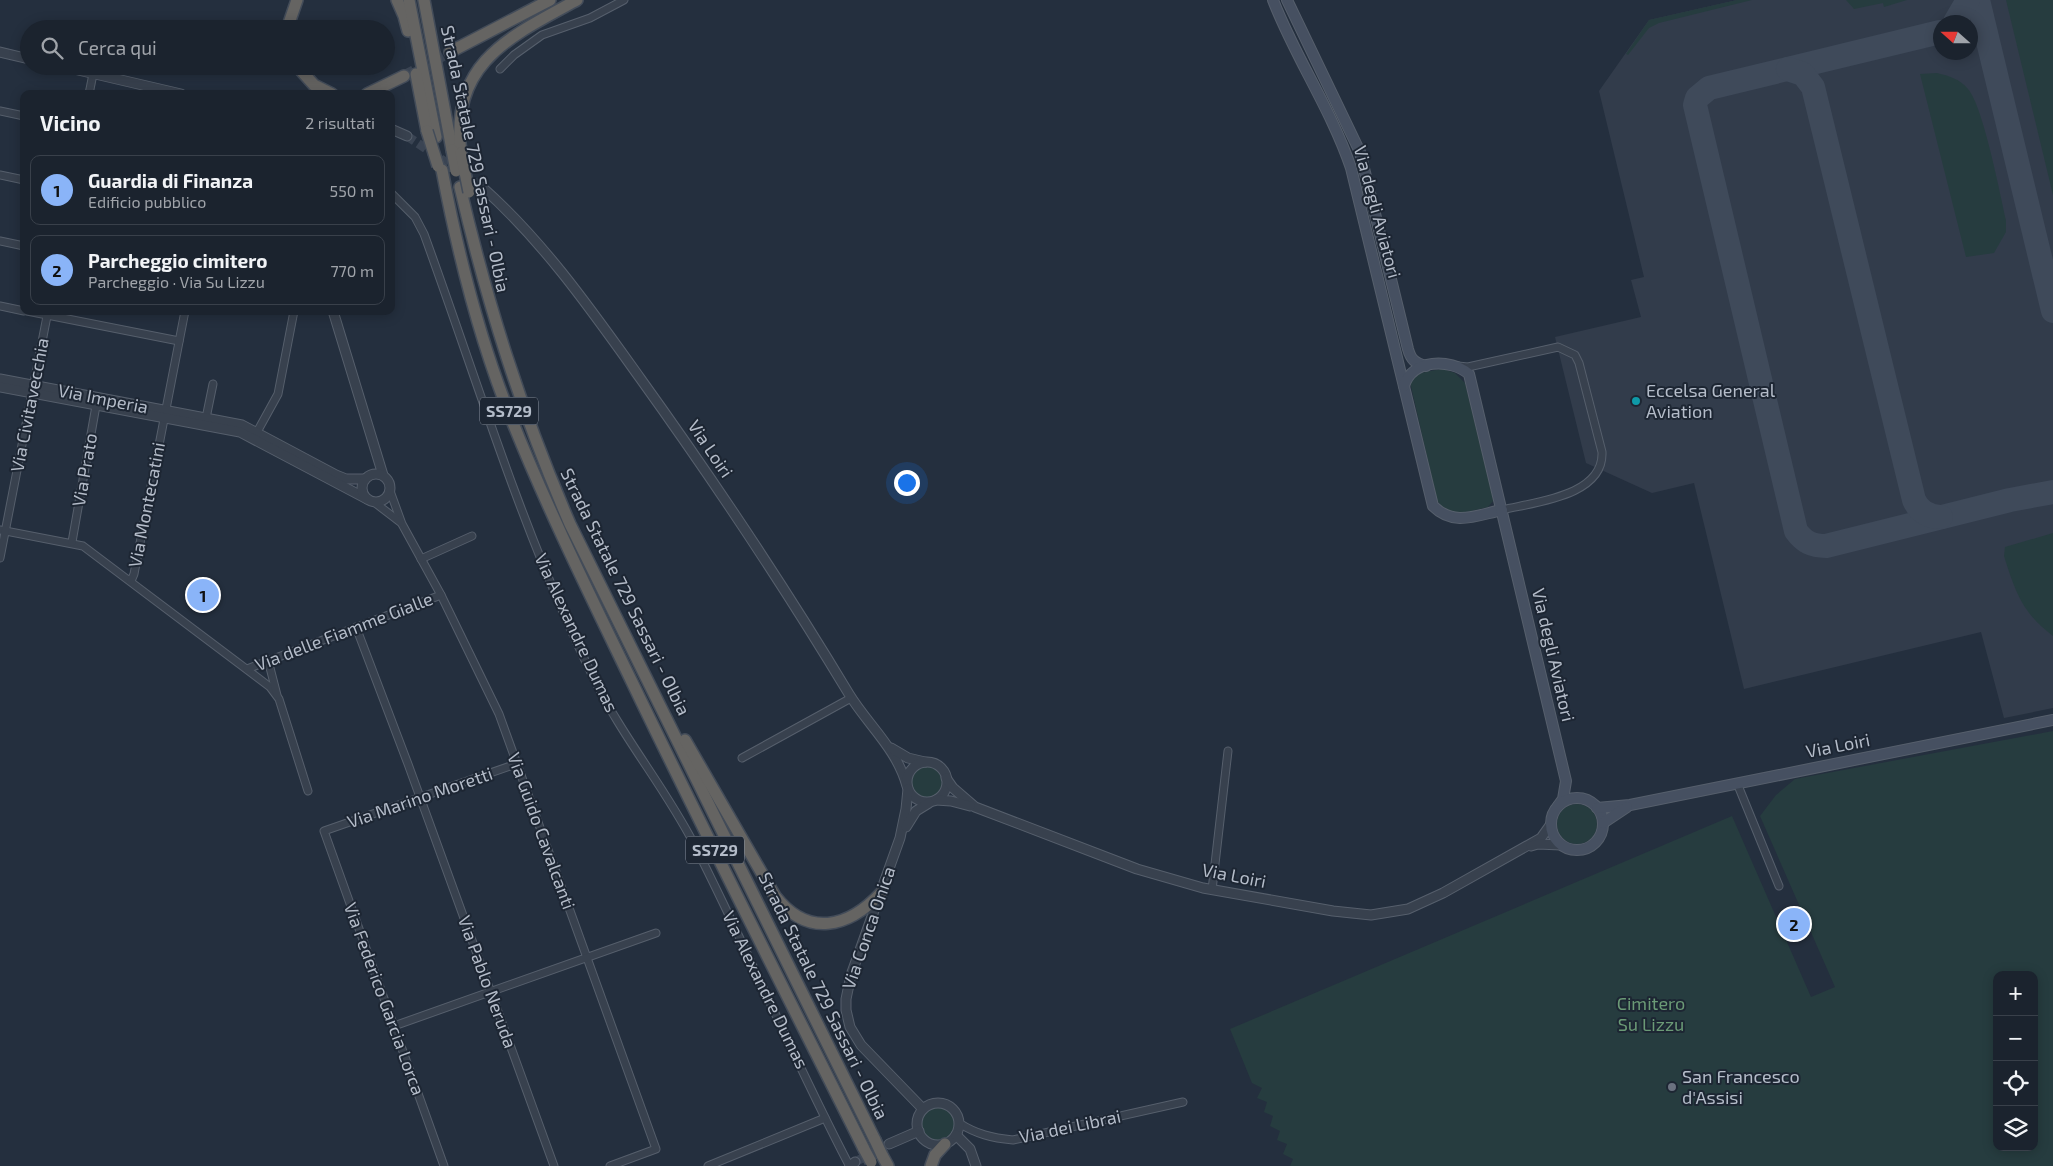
<!DOCTYPE html>
<html lang="it">
<head>
<meta charset="utf-8">
<style>
	body { margin:0; font-family:"Exo 2",sans-serif; background:#242b36; color:#f1f3f6 }
	.controls { position:absolute; right:15px; bottom:15px; display:grid; overflow:hidden; border-radius:10px; box-shadow:0 2px 12px #0003 }
	.controls button { width:45px; height:45px; display:grid; place-items:center; padding:0; border:0; border-bottom:1px solid #39404a; background:#1b232e; color:#f1f3f6; font:25px sans-serif }
	.compass { position:absolute; left:1933px; top:15px; width:45px; height:45px; border-radius:50%; background:#1b232e; box-shadow:0 2px 12px #0003; rotate:291deg }
	.you { position:absolute; left:906px; top:482px; width:18px; height:18px; margin:-12px; border:4px solid #fff; border-radius:50%; background:#1a73e8; box-shadow:0 0 0 8px #1a73e833 }
	.badge { display:grid; place-items:center; width:32px; height:32px; border-radius:50%; background:#8ab4f8; color:#111; font-size:16px; font-weight:700 }
	.pin { position:absolute; translate:-50% -50%; border:2px solid #fff; box-shadow:0 1px 5px #0006 }
	.list { margin:0; padding:0; list-style:none }
	h2 { display:flex; justify-content:space-between; align-items:center; height:65px; margin:0; padding:0 20px; font-size:21px }
	h2 small { font-size:16px; font-weight:400; color:#a0a4aa }
	.list li { display:grid; grid-template-columns:32px 1fr auto; gap:15px; align-items:center; box-sizing:border-box; height:70px; margin:0 10px 10px; padding:0 10px; border:1px solid #39404a; border-radius:10px }
	.list b { display:block; font-size:19px; white-space:nowrap }
	.list p { margin:0; font-size:16px; white-space:nowrap; color:#a0a4aa }
	.list em { font-size:16px; font-style:normal; color:#a0a4aa }
	.icon { flex:none; width:28px; height:28px; fill:none; stroke:currentColor; stroke-width:2; stroke-linecap:round; stroke-linejoin:round }
	.map { position:relative; flex:none; width:2053px; height:1166px; overflow:hidden }
	.search { position:absolute; background:#1b232e; box-shadow:0 2px 12px #0003; left:20px; top:20px; width:375px; height:55px; display:flex; align-items:center; gap:12px; box-sizing:border-box; padding:0 18px; border-radius:28px; color:#a0a4aa; font-size:19px }
	.panel { position:absolute; background:#1b232e; box-shadow:0 2px 12px #0003; left:20px; top:90px; width:375px; height:225px; border-radius:10px }
	.map>svg:first-child { display:block }
	.airport { fill:#323c4b; fill-rule:evenodd }
	.green { fill:#263c3f; fill-rule:evenodd }
	.lines { fill:none; stroke-linecap:round; stroke-linejoin:round }
	.taxiway { stroke:#3f4a5a; stroke-width:24 }
	.tertiary-tunnel { stroke:#3a4453; stroke-width:9; stroke-dasharray:9 4.5; stroke-linecap:butt }
	.trunk-tunnel { stroke:#3a4453; stroke-width:11; stroke-dasharray:11 5.5; stroke-linecap:butt }
	.minor-casing { stroke:#565f6c; stroke-width:9 }
	.tertiary-casing { stroke:#565f6c; stroke-width:11 }
	.secondary-casing { stroke:#565f6c; stroke-width:12 }
	.trunk-casing { stroke:#434c59; stroke-width:14 }
	.minor { stroke:#38414e; stroke-width:7 }
	.tertiary { stroke:#38414e; stroke-width:9 }
	.secondary { stroke:#465061; stroke-width:10 }
	.trunk { stroke:#656462; stroke-width:11 }
	.trunk-bridge-casing { stroke:#434c59; stroke-width:14; stroke-linecap:butt }
	.trunk-bridge { stroke:#656462; stroke-width:11 }
	.culture-dot { fill:#0f9aa8; stroke:#1d2633; stroke-width:2 }
	.worship-dot { fill:#6b7280; stroke:#1d2633; stroke-width:2 }
	.labels { text-anchor:middle; stroke-width:4; stroke-linejoin:round; paint-order:stroke }
	.shield { fill:#1d2633; stroke:#878f9c; stroke-width:1 }
	.shield-label { font-size:16px; font-weight:bold; fill:#b4bcc9 }
	.street-label { font-size:18px; fill:#b4bcc9; stroke:#1d2633 }
	.poi-label { font-size:18px; fill:#b4bcc9; stroke:#1d2633; text-anchor:start }
	.park-label { font-size:18px; fill:#6b9a76; stroke:#1d2633 }
</style>
</head>
<body>
<div class="map">
<svg width="2053" height="1166" viewBox="0 0 2053 1166">
	<rect width="100%" height="100%" fill="#242f3e"/>
	<!-- airport -->
	<path class="airport" d="M1737,0H2053V708L2004,718L1981,632L1744,689L1694,483L1652,493L1586,463L1555,337L1641,317L1631,280L1644,277L1599,91L1649,20ZM1940,22H1970V52H1940Z"/>
	<!-- green -->
	<g class="green">
		<polygon points="1737,0 1752,0 1659,23 1649,28 1628,55 1626,54 1649,20"/>
		<polygon points="1846,0 1907,0 1884,7 1883,3 1854,9"/>
		<polygon points="2006,0 2053,0 2053,195"/>
		<path d="M1937,73C1949,76 1960,79 1968,89C1983,106 2000,193 2006,220V232L1994,253L1966,257L1920,74Z"/>
		<path d="M1443,369L1455,373L1465,383L1492,494L1493,501L1488,507C1470,511 1447,520 1437,500L1410,382C1416,371 1432,371 1443,369Z"/>
		<path d="M2053,533V636C2022,613 2015,591 2004,556L2005,547Z"/>
		<path d="M2053,731V1166H1290L1293,1159L1283,1154L1287,1144L1277,1140L1280,1131L1270,1126L1273,1116L1264,1112L1267,1102L1257,1098L1262,1088L1252,1083L1230,1029L1732,816L1811,997L1835,987L1760,816L1776,795L1795,779ZM1997,975H2034V1147H1997Z"/>
		<circle cx="927" cy="782" r="16"/>
		<circle cx="1577" cy="824" r="20"/>
		<circle cx="938" cy="1124" r="16"/>
	</g>
	<g class="lines">
		<!-- taxiway -->
		<g class="taxiway">
			<polyline points="1978,0 2053,311"/>
			<polyline points="1955,22 1968,0"/>
			<path d="M1940,32L1709,88L1697,98L1695,105L1796,531C1804,542 1812,546 1826,546L2010,500L2053,492"/>
			<path d="M1788,69L1803,74L1813,87L1914,500C1919,511 1928,517 1941,517"/>
		</g>
		<!-- tertiary-tunnel -->
		<g class="tertiary-tunnel">
			<polyline points="407,136 482,187"/>
			<polyline points="855,1162 884,1147"/>
		</g>
		<!-- trunk-tunnel -->
		<polyline class="trunk-tunnel" points="404,76 450,52"/>
		<!-- minor casing -->
		<g class="minor-casing">
			<g id="minor">
				<polyline points="500,69 514,55 542,35 590,18 624,0"/>
				<polyline points="89,94 93,74"/>
				<polyline points="0,111 24,116"/>
				<polyline points="0,175 24,180"/>
				<path d="M391,193L415,217L424,234C471,363 511,495 567,621C582,655 598,690 618,722C643,763 672,801 694,844C748,950 794,1060 849,1165"/>
				<polyline points="0,241 24,246"/>
				<polyline points="0,306 24,311"/>
				<polyline points="27,311 179,341"/>
				<path d="M1458,366L1468,367L1558,347L1575,355L1579,363L1602,452C1604,496 1535,502 1502,510"/>
				<polyline points="205,423 213,384"/>
				<polyline points="257,432 278,394 294,311"/>
				<polyline points="390,491 402,524 441,595 499,714 656,1149 610,1166"/>
				<polyline points="374,502 400,522"/>
				<polyline points="0,530 83,546 270,687 279,699 308,791"/>
				<polyline points="72,542 97,400"/>
				<polyline points="0,558 48,311"/>
				<polyline points="421,559 472,536"/>
				<polyline points="131,581 134,574 185,311"/>
				<polyline points="356,627 408,764 554,1166"/>
				<polyline points="268,660 277,695"/>
				<polyline points="247,669 441,595"/>
				<polyline points="742,758 851,698"/>
				<polyline points="1737,783 1779,886"/>
				<polyline points="1212,890 1228,751"/>
				<polyline points="394,1026 656,933"/>
				<path d="M959,1123C976,1134 992,1138 1013,1140L1183,1102"/>
				<polyline points="444,1166 324,831 516,764"/>
				<polyline points="708,1166 825,1118"/>
			</g>
		</g>
		<!-- tertiary casing -->
		<g class="tertiary-casing">
			<g id="tertiary">
				<polyline points="0,52 29,59"/>
				<polyline points="61,66 181,94"/>
				<polyline points="391,129 407,136"/>
				<path d="M482,187C544,242 592,311 640,378C714,481 784,586 849,694C868,725 897,749 907,786"/>
				<polyline points="333,311 383,475"/>
				<polyline points="0,379 242,425 336,475 346,479 365,479"/>
				<polyline points="0,387 240,432 367,499"/>
				<circle cx="376" cy="488" r="14"/>
				<polyline points="891,748 908,758 925,762"/>
				<circle cx="927" cy="782" r="20"/>
				<polyline points="946,778 953,788 975,807 1137,869 1203,888 1333,911 1371,915 1408,909 1443,893 1541,838 1551,824"/>
				<polyline points="908,789 906,809 900,838 851,975 846,999 846,1010 850,1027 861,1045 923,1109"/>
				<polyline points="936,800 951,801 970,806"/>
				<polyline points="906,827 916,811 929,803"/>
				<polyline points="1531,846 1538,844 1561,845"/>
				<circle cx="938" cy="1124" r="21"/>
				<polyline points="956,1135 970,1149 976,1166"/>
				<polyline points="889,1144 919,1131"/>
				<polyline points="850,1166 855,1162"/>
			</g>
		</g>
		<!-- secondary casing -->
		<g class="secondary-casing">
			<g id="secondary">
				<path d="M1273,0C1295,57 1331,109 1351,168L1433,506C1454,527 1477,515 1502,510"/>
				<path d="M1287,0L1360,152L1408,349C1411,360 1415,363 1426,366"/>
				<path d="M1404,386C1412,359 1450,358 1469,374L1566,781L1563,799L1558,806"/>
				<circle cx="1577" cy="824" r="26"/>
				<polyline points="1597,808 1630,805 2053,720"/>
				<polyline points="1603,823 1627,807"/>
			</g>
		</g>
		<!-- trunk casing -->
		<g class="trunk-casing">
			<g id="trunk">
				<polyline points="397,0 404,16 408,31"/>
				<polyline points="409,0 436,137"/>
				<polyline points="424,0 452,150"/>
				<polyline points="287,29 297,0"/>
				<polyline points="450,52 550,0"/>
				<polyline points="297,66 314,85 332,94"/>
				<polyline points="416,74 427,131"/>
				<polyline points="367,94 404,76"/>
				<path d="M461,153C450,63 509,37 577,0"/>
				<path d="M442,170C458,254 479,339 511,418C547,508 590,595 632,682C707,838 786,993 864,1149"/>
				<path d="M460,187C488,306 521,411 570,524L875,1140"/>
				<path d="M685,740L775,896C808,938 848,928 881,893"/>
				<polyline points="882,1155 888,1166"/>
				<polyline points="931,1166 935,1155 945,1144"/>
			</g>
		</g>
		<!-- minor -->
		<use href="#minor" class="minor"/>
		<!-- tertiary -->
		<use href="#tertiary" class="tertiary"/>
		<!-- secondary -->
		<use href="#secondary" class="secondary"/>
		<!-- trunk -->
		<use href="#trunk" class="trunk"/>
		<!-- trunk-bridge casing -->
		<g class="trunk-bridge-casing">
			<g id="trunk-bridge">
				<polyline points="427,131 438,166"/>
				<polyline points="452,150 456,171"/>
				<polyline points="461,153 469,192"/>
				<polyline points="875,1140 882,1155"/>
				<polyline points="864,1149 871,1162"/>
			</g>
		</g>
		<!-- trunk-bridge -->
		<use href="#trunk-bridge" class="trunk-bridge"/>
	</g>
	<!-- markers -->
	<circle class="culture-dot" cx="1636" cy="401" r="5"/>
	<circle class="worship-dot" cx="1672" cy="1087" r="5"/>
	<g class="labels">
		<!-- shield labels -->
		<g class="shield">
			<rect x="480" y="397.5" width="58" height="27" rx="4"/>
			<rect x="686" y="836.5" width="58" height="27" rx="4"/>
		</g>
		<g class="shield-label">
			<text x="509" y="417">SS729</text>
			<text x="715" y="856">SS729</text>
		</g>
		<!-- street labels -->
		<g class="street-label">
			<text transform="translate(475 159) rotate(78)" y="6">Strada Statale 729 Sassari - Olbia</text>
			<text transform="translate(1377 212) rotate(75)" y="6">Via degli Aviatori</text>
			<text transform="translate(103 399) rotate(11)" y="6">Via Imperia</text>
			<text transform="translate(30 405) rotate(-79)" y="6">Via Civitavecchia</text>
			<text transform="translate(710 449) rotate(56)" y="6">Via Loiri</text>
			<text transform="translate(85 470) rotate(-80)" y="6">Via Prato</text>
			<text transform="translate(147 505) rotate(-79)" y="6">Via Montecatini</text>
			<text transform="translate(625 592) rotate(64)" y="6">Strada Statale 729 Sassari - Olbia</text>
			<text transform="translate(344 632) rotate(-21)" y="6">Via delle Fiamme Gialle</text>
			<text transform="translate(576 633) rotate(65)" y="6">Via Alexandre Dumas</text>
			<text transform="translate(1553 655) rotate(77)" y="6">Via degli Aviatori</text>
			<text transform="translate(1838 746) rotate(-11)" y="6">Via Loiri</text>
			<text transform="translate(420 798) rotate(-19)" y="6">Via Marino Moretti</text>
			<text transform="translate(541 831) rotate(70)" y="6">Via Guido Cavalcanti</text>
			<text transform="translate(1234 876) rotate(11)" y="6">Via Loiri</text>
			<text transform="translate(869 928) rotate(-71)" y="6">Via Conca Onica</text>
			<text transform="translate(487 982) rotate(70)" y="6">Via Pablo Neruda</text>
			<text transform="translate(765 990) rotate(64)" y="6">Via Alexandre Dumas</text>
			<text transform="translate(823 996) rotate(64)" y="6">Strada Statale 729 Sassari - Olbia</text>
			<text transform="translate(384 999) rotate(70)" y="6">Via Federico Garcia Lorca</text>
			<text transform="translate(1070 1127) rotate(-12)" y="6">Via dei Librai</text>
		</g>
		<!-- poi labels -->
		<g class="poi-label">
			<text x="1646" y="397">Eccelsa General<tspan x="1646" dy="21">Aviation</tspan></text>
			<text x="1682" y="1083">San Francesco<tspan x="1682" dy="21">d'Assisi</tspan></text>
		</g>
		<!-- park labels -->
		<g class="park-label">
			<text x="1651" y="1010">Cimitero<tspan x="1651" dy="21">Su Lizzu</tspan></text>
		</g>
	</g>
</svg>
<div class="controls">
<button>+</button>
<button>−</button>
<button><svg class="icon" aria-label="locate" viewBox="0 0 24 24"><circle cx="12" cy="12" r="6"/><path d="M12 2v4M12 18v4M2 12h4M18 12h4"/></svg></button>
<button><svg class="icon" aria-label="layers" viewBox="0 0 24 24"><path d="M12 4l9 5-9 5-9-5zM3 14l9 5 9-5"/></svg></button>
</div>
<svg class="compass" viewBox="-18 -18 36 36"><path d="M0-13l5 13h-10z" fill="#e53935"/><path d="M0 13l5-13h-10z" fill="#a0a4aa"/></svg>
<div class="you"></div>
<div class="pin badge" style="left:203px;top:595px">1</div>
<div class="pin badge" style="left:1794px;top:924px">2</div>
<div class="search"><svg class="icon" aria-label="search" viewBox="0 0 24 24"><circle cx="10" cy="10" r="6"/><path d="M15 15l6 6"/></svg>Cerca qui</div>
<section class="panel">
<h2>Vicino<small>2 risultati</small></h2>
<ul class="list">
<li><span class="badge">1</span><div><b>Guardia di Finanza</b><p>Edificio pubblico</p></div><em>550 m</em></li>
<li><span class="badge">2</span><div><b>Parcheggio cimitero</b><p>Parcheggio · Via Su Lizzu</p></div><em>770 m</em></li>
</ul>
</section>
</div>
</body>
</html>
